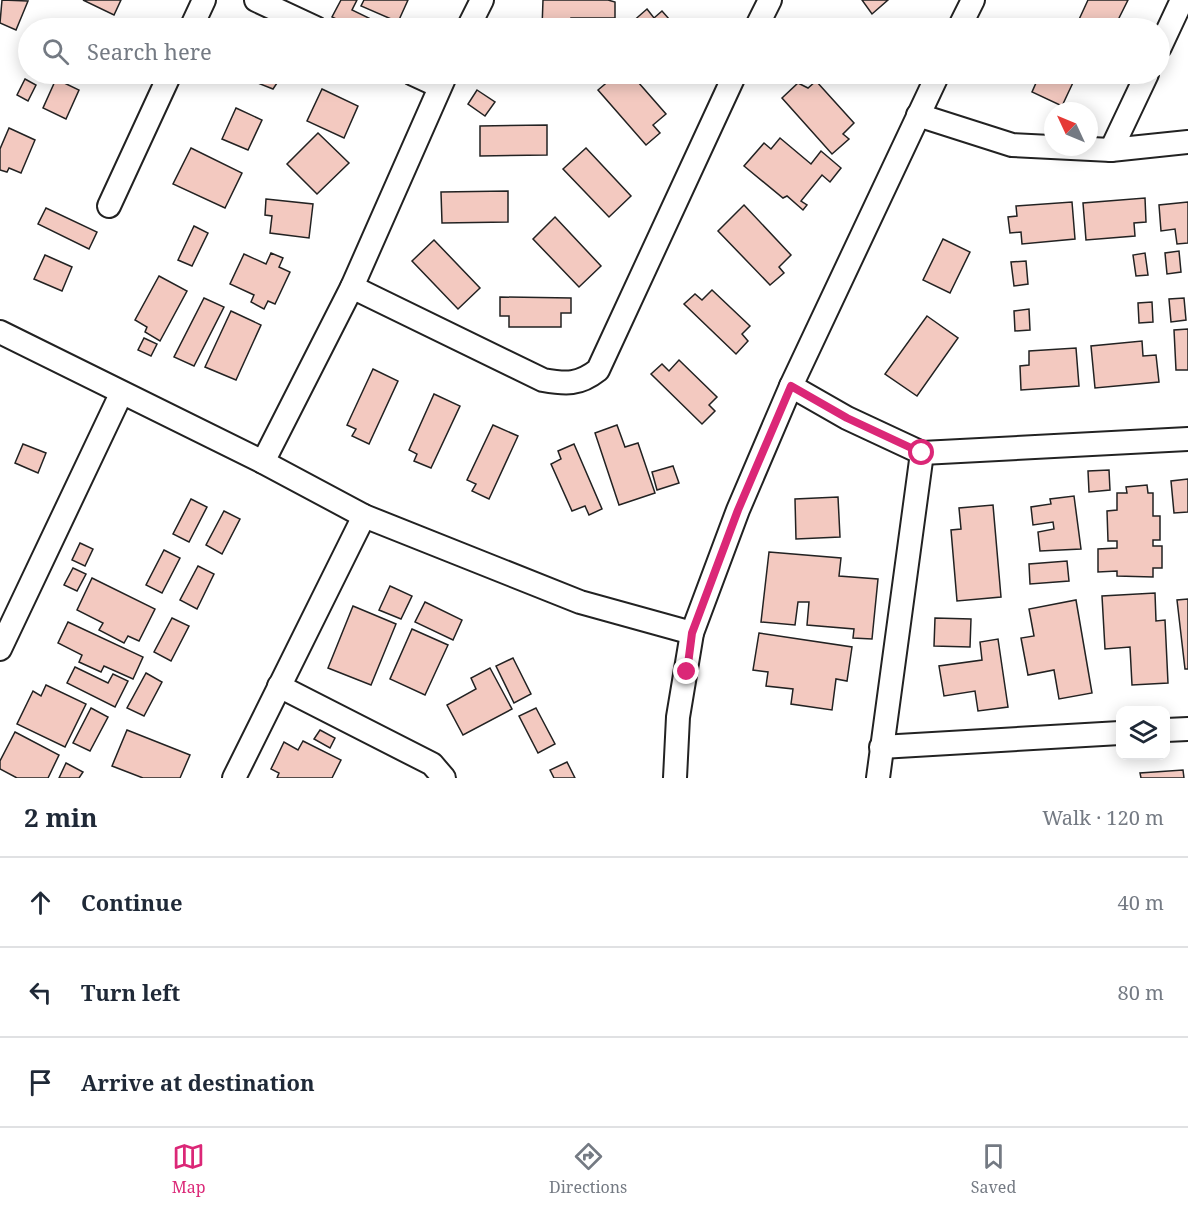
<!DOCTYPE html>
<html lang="en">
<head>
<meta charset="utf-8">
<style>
	body { margin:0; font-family:"Noto Serif",serif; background:#f6f6f7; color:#1f2937 }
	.controls { position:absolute; right:18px; bottom:18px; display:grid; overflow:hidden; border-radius:12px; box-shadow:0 3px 15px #0003 }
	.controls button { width:54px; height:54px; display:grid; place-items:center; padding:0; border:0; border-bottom:2px solid #e0e1e3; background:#fff; color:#1f2937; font:30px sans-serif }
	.compass { position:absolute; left:1044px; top:102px; width:54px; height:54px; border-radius:50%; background:#fff; box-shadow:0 3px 15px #0003; rotate:314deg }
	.stop { position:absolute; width:18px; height:18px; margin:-14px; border:4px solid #db2777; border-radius:50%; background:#fff }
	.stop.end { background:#db2777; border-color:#fff; box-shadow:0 2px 6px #0008 }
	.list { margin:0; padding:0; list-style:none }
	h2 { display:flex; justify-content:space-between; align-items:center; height:78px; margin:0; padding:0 24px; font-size:26px }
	h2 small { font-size:20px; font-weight:400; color:#747a83 }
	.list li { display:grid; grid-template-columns:39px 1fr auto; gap:18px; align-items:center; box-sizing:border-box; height:90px; padding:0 24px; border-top:2px solid #e0e1e3 }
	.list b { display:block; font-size:22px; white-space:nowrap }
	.list em { font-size:20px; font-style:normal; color:#747a83 }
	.icon { flex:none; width:33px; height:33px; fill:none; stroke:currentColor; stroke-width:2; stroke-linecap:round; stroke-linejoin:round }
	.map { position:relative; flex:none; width:1188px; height:778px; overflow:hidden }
	.search { position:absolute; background:#fff; box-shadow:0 3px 15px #0003; left:18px; right:18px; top:18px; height:66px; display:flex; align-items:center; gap:15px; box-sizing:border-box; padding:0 21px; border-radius:33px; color:#747a83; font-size:22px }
	.sheet { height:348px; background:#fff }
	nav { display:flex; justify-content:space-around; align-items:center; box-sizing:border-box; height:84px; border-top:2px solid #e0e1e3; background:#fff; font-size:16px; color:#747a83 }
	nav a { display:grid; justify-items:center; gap:3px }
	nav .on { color:#db2777 }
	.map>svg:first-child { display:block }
	.building { fill:#f3c9c0; stroke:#222; stroke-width:1.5 }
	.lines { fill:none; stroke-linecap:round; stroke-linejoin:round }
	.minor-casing { stroke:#222; stroke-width:26 }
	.minor { stroke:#fff; stroke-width:22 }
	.route { stroke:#db2777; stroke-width:8 }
</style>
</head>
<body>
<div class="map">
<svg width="1188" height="778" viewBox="0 0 1188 778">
	<rect width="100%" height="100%" fill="#fff"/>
	<!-- building -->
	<g class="building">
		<polygon points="2,0 28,1 16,30 0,23"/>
		<polygon points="83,0 121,0 114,15"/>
		<polygon points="341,0 357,0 352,10 375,21 371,28 355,28 332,17"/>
		<polygon points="364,0 408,0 398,22 361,6"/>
		<polygon points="543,0 608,0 615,2 615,18 571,18 571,28 542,28"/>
		<polygon points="862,0 888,0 872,14"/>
		<polygon points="1088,0 1128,0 1114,28 1082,28 1076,26"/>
		<polygon points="647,9 654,18 662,11 677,28 635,28 631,23"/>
		<polygon points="235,74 283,74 273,89"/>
		<polygon points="516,74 582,74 582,82 516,83"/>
		<polygon points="617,74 631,74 666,114 653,125 660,133 646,145 598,90"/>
		<polygon points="849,74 875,74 870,83"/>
		<polygon points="1040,74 1077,74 1062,106 1032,92"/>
		<polygon points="25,79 36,85 28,101 17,95"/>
		<polygon points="56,79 79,90 66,119 43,108"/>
		<polygon points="816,81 854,123 843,134 849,139 832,154 782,98 798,83 808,88"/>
		<polygon points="322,89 358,106 344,138 307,121"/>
		<polygon points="477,90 495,102 485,116 468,104"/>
		<polygon points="236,108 262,120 248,150 222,139"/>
		<polygon points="547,125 547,155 480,156 480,126"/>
		<polygon points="9,128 35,140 21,173 9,168 7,172 0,170 0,149"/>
		<polygon points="318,133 349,163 317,194 287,164"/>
		<polygon points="780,138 811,164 821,151 841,168 830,182 822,175 801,201 807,205 803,210 787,196 783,198 744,166 764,143 771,149"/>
		<polygon points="191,148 242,173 225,208 173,184"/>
		<polygon points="586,148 631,196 609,217 563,169"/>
		<polygon points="508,191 508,222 442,223 441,192"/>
		<polygon points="1145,198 1146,222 1134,223 1135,236 1086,240 1083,203"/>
		<polygon points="266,199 313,204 309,238 270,233 272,216 265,215"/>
		<polygon points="1072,202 1075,239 1022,244 1021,232 1010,233 1008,217 1017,216 1016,206"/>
		<polygon points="1188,202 1188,243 1177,244 1175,229 1161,231 1159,205"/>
		<polygon points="744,205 791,255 779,267 784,273 770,285 718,231"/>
		<polygon points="46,208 97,232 89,249 38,224"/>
		<polygon points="555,217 601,266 579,287 533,239"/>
		<polygon points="194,226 208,233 192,266 178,260"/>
		<polygon points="943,239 970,252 950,293 923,280"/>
		<polygon points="434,240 480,288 458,309 412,261"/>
		<polygon points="1179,251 1181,272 1167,274 1165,253"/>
		<polygon points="271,253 283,258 279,267 290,272 275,304 268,301 264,309 251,302 254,295 230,284 244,254 266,264"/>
		<polygon points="1145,253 1148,275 1136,276 1133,255"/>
		<polygon points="45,255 72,267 62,291 34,279"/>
		<polygon points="1026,261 1028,284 1014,286 1011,262"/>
		<polygon points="159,276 187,291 160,341 145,332 147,327 135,320"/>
		<polygon points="712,290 750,326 742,334 748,341 736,354 684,304 695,294 702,300"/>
		<polygon points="500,297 571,298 571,313 561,313 561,327 509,327 509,316 500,316"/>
		<polygon points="204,298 224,307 194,366 174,357"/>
		<polygon points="1184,298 1186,320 1171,322 1169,299"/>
		<polygon points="1152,302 1153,322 1139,323 1138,303"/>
		<polygon points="1029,309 1030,330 1015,331 1014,311"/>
		<polygon points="231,311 261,325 236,380 205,367"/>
		<polygon points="927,316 958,338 917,396 885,374"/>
		<polygon points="1188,329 1188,370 1176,370 1174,330"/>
		<polygon points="144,338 157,344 151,356 138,350"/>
		<polygon points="1142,341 1143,356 1156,355 1159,382 1095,388 1091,346"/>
		<polygon points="1076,348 1079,386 1021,390 1020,366 1029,365 1029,351"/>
		<polygon points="679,360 717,397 709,405 715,411 702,424 651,374 662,364 669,371"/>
		<polygon points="373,369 398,381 369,444 352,436 356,429 347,425"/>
		<polygon points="434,394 460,406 431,468 414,461 417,454 409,450"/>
		<polygon points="493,425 518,436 489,499 472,491 476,484 467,480"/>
		<polygon points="617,425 625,447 638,443 655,493 619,505 595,433"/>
		<polygon points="23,444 46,453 38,473 15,463"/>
		<polygon points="574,444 602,509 589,515 585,506 572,511 551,464 561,459 558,451"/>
		<polygon points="673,466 679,483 657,490 652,472"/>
		<polygon points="1109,470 1110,490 1089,492 1088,471"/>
		<polygon points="1188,479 1188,512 1174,513 1171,481"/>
		<polygon points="1147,485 1148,493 1153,493 1153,516 1160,516 1160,540 1153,540 1153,546 1162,546 1162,568 1153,568 1153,577 1117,576 1117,571 1098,572 1098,549 1117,548 1117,541 1108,541 1107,511 1117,510 1117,493 1127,493 1126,487"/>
		<polygon points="1074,496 1081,549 1040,551 1038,532 1054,529 1053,522 1033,525 1031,507 1051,504 1050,499"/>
		<polygon points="838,497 840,537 796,539 795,499"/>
		<polygon points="191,499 207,507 189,542 173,534"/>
		<polygon points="993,505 1001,597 957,601 951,530 961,529 959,508"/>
		<polygon points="224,511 240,519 222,554 206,545"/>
		<polygon points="80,543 93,549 85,566 72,560"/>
		<polygon points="164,550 180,558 162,593 146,585"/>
		<polygon points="769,552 841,558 839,576 878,579 872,639 853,638 854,629 807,625 809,602 798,602 795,625 761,622"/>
		<polygon points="1067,561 1069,581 1030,584 1029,564"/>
		<polygon points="198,566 214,574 197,609 180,600"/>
		<polygon points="73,568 86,574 77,591 64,585"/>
		<polygon points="92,578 155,609 139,641 128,636 124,643 99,630 103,623 77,610"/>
		<polygon points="390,586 412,596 401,619 379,610"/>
		<polygon points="1155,593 1156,621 1165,620 1168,683 1132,685 1130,647 1105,649 1102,596"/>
		<polygon points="1188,599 1188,669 1185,669 1177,600"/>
		<polygon points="1076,600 1092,693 1059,699 1054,670 1028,675 1021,638 1034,636 1029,609"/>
		<polygon points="425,602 462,620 453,640 415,622"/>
		<polygon points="353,606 396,624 371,685 328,668"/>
		<polygon points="172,618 189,626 171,661 154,652"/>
		<polygon points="935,618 971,619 970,647 934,646"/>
		<polygon points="68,622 143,657 133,679 104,666 101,672 79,662 82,655 58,643"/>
		<polygon points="412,629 448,645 425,695 390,679"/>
		<polygon points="759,633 852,647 847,681 836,679 832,710 791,704 793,689 766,686 768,672 753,670"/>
		<polygon points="998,639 1008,707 978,711 975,691 944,696 939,666 982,660 980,642"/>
		<polygon points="513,658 531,694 514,703 496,666"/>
		<polygon points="75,667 108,683 113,674 128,681 115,707 67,683"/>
		<polygon points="490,668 512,709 463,735 447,705 476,689 471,678"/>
		<polygon points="146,673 162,682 144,716 127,708"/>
		<polygon points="46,685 86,704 65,747 17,724 33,691 41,696"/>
		<polygon points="91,708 108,717 90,751 73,743"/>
		<polygon points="536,708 555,744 538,753 519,716"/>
		<polygon points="127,730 190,755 180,778 143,778 112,766"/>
		<polygon points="320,730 335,738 330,748 314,739"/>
		<polygon points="15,732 59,755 48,778 17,778 0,769 0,761"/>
		<polygon points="303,741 341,760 332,778 277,778 279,773 271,769 284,742 298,750"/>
		<polygon points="567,762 575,778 554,778 550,770"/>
		<polygon points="66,763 83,772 79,778 59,778"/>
		<polygon points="1183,770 1184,778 1141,778 1140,773"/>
	</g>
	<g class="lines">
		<!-- minor casing -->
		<g class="minor-casing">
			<g id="minor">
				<polyline points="256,0 316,28"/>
				<polyline points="191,28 204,0"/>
				<polyline points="468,28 482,0"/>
				<polyline points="756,28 770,0"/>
				<polyline points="959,28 973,0"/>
				<polyline points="1160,47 1182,0"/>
				<polyline points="413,74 439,86"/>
				<polyline points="918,115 1012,145 1111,150 1188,142"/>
				<polyline points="1111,150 1147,74"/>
				<polyline points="109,206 170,74"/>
				<path d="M352,287L543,380C566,384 579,385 598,370L735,74"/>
				<polyline points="0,332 263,462 364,516 580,602 692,633"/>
				<polyline points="791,386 847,418 922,453 1188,439"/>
				<polyline points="263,462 352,287 446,74"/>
				<polyline points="0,649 121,394"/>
				<polyline points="279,686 432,764 444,778"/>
				<polyline points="1166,730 1188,729"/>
				<polyline points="881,747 1120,733"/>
				<polyline points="234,778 364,516"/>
				<polyline points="675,778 678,717 692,633 738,510 791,386 938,74"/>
				<polyline points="878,778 922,453"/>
			</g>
		</g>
		<!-- minor -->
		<use href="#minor" class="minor"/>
	</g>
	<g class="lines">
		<!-- route -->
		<polyline class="route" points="687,672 692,633 738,510 791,386 847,418 922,453"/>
	</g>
</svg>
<div class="controls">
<button><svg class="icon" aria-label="layers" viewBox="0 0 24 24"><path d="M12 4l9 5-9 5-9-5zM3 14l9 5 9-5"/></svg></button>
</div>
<svg class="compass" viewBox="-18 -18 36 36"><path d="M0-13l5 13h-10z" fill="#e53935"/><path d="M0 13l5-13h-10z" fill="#747a83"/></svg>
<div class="stop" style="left:922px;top:453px"></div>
<div class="stop end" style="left:687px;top:672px"></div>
<div class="search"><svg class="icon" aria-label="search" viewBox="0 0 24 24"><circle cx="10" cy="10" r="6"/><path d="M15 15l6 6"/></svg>Search here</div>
</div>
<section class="sheet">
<h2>2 min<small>Walk · 120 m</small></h2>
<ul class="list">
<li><svg class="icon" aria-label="ahead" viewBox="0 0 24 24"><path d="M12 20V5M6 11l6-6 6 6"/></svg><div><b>Continue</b></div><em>40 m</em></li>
<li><svg class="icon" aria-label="left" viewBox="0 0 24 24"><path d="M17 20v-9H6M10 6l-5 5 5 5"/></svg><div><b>Turn left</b></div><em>80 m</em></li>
<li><svg class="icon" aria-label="arrive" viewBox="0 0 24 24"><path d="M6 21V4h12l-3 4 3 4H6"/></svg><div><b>Arrive at destination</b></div></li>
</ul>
</section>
<nav>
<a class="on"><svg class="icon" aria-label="map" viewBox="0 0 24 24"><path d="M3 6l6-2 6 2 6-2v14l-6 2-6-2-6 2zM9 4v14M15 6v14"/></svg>Map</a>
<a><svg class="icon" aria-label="directions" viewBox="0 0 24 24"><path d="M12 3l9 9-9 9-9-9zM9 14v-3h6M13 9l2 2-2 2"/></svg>Directions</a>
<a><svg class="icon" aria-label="saved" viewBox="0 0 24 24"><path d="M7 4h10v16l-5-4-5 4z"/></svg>Saved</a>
</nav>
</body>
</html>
